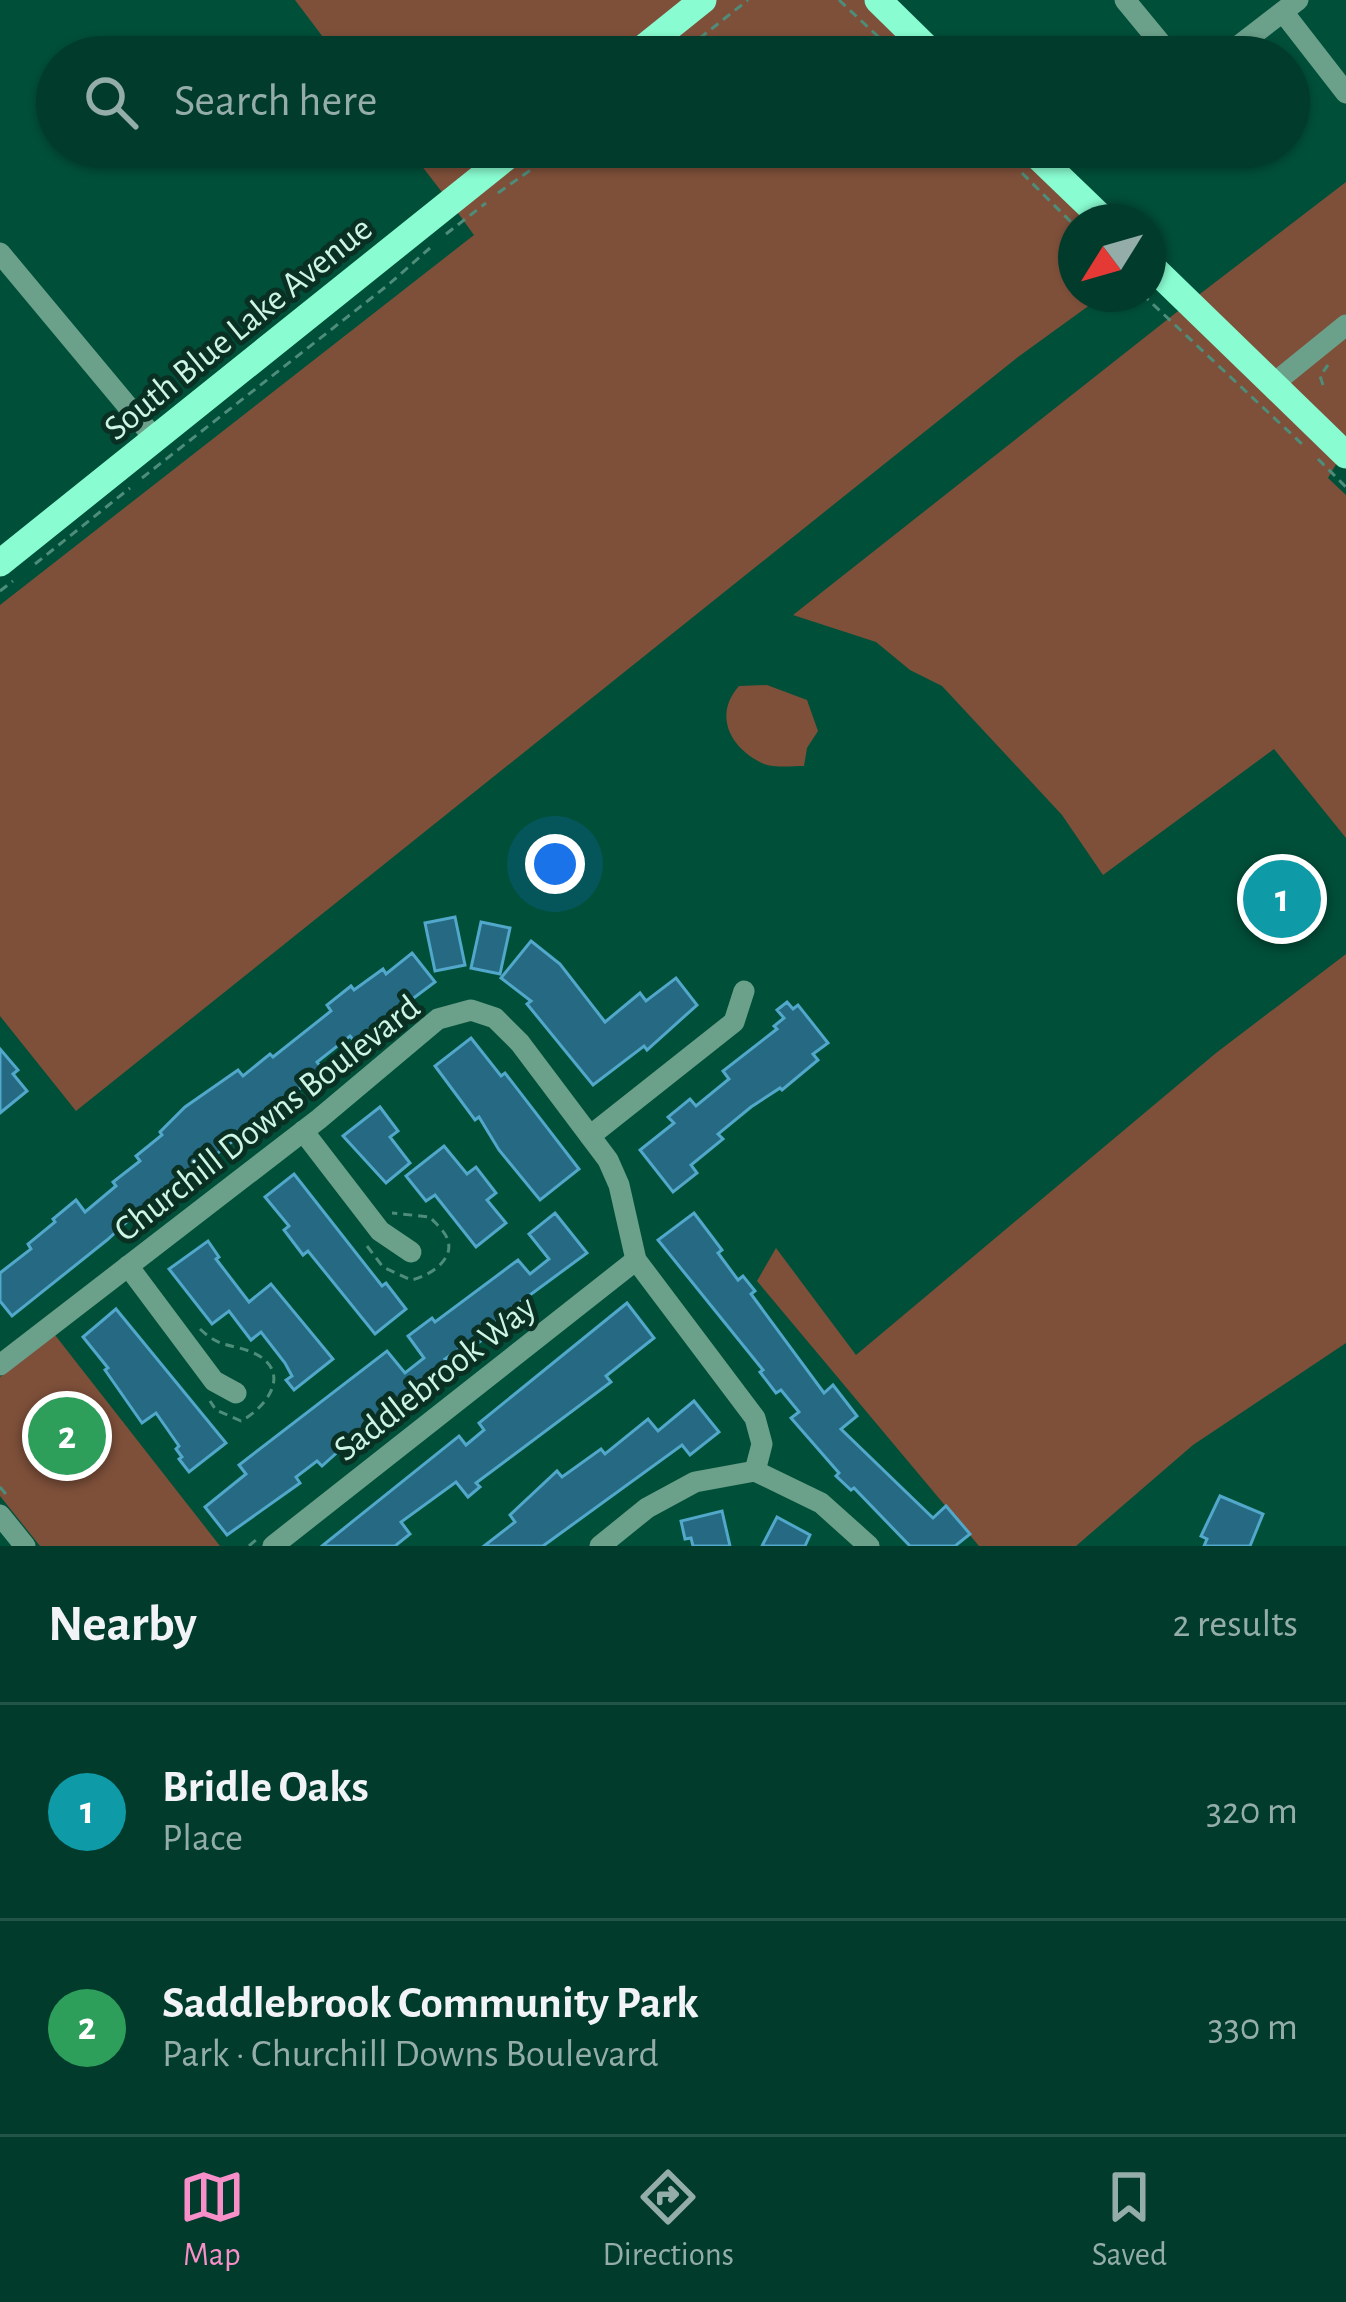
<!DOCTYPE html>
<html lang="en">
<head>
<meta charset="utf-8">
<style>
	body { margin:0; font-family:"Alegreya Sans",sans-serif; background:#0a4233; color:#f1f3f6 }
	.compass { position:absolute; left:1058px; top:204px; width:108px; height:108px; border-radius:50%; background:#003b2b; box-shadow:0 3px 9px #0004; rotate:233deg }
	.you { position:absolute; left:555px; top:864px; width:42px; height:42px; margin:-30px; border:9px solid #fff; border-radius:50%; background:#1a73e8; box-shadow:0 0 0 18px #1a73e833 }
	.badge { display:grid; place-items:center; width:78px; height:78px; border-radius:50%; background:#f98fc9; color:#fff; font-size:39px; font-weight:700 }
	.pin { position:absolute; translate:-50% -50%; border:6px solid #fff; box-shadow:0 3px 12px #0006 }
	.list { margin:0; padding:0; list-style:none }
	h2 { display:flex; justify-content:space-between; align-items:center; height:156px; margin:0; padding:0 48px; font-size:51px }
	h2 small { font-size:39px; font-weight:400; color:#95ada9 }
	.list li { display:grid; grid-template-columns:78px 1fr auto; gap:36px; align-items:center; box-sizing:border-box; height:216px; padding:0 48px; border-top:3px solid #225547 }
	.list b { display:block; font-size:45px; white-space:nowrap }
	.list p { margin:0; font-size:39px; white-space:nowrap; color:#95ada9 }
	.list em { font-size:39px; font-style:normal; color:#95ada9 }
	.icon { flex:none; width:66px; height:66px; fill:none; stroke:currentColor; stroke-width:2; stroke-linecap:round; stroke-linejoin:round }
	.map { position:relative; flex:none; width:1346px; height:1546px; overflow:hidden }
	.search { position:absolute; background:#003b2b; box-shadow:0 3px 9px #0004; left:36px; right:36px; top:36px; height:132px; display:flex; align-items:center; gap:30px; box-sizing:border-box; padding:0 42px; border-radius:66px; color:#95ada9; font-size:45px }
	.sheet { height:588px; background:#003b2b }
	nav { display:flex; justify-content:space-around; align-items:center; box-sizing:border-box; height:168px; border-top:3px solid #225547; background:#003b2b; font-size:33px; color:#95ada9 }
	nav a { display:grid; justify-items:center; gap:6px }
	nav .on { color:#f98fc9 }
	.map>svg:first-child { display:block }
	.green { fill:#7e503a }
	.building { fill:#266982; stroke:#51a8ca; stroke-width:3 }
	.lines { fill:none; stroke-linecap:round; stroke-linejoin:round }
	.path { stroke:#4d8d79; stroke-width:3; stroke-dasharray:9 6; stroke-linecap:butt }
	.minor { stroke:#6ba08a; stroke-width:21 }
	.major { stroke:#89fcd1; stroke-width:27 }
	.labels { text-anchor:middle; stroke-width:10; stroke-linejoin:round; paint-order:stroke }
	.street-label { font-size:36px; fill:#ccf5e4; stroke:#0a3024 }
</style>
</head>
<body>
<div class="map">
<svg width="1346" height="1546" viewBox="0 0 1346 1546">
	<rect width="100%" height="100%" fill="#004f39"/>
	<!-- green -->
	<g class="green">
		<polygon points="295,0 690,0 619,57 338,57"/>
		<polygon points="715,0 865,0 923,57 644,57"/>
		<polygon points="407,147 507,147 445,196"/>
		<polygon points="532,147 1016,147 1093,222 1076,222 1076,294 1105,294 1018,357 76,1111 0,1016 0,605 474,235 455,209"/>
		<polygon points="1346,182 1346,315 1274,373 1196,297"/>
		<polygon points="1182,308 1338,461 1328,478 1346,495 1346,838 1274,749 1103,875 1062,815 942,686 910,670 876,642 793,615"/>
		<polygon points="1346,335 1346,443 1285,384"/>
		<path d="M767,685L807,700L818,731L807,748L804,766C792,766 775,768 764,764C730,749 713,715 739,686Z"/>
		<polygon points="1346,954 1346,1343 1193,1445 1076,1546 979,1546 757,1281 776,1248 856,1355 1216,1053"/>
		<polygon points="55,1335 220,1546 40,1546 0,1496 0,1377"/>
	</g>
	<!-- building -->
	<g class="building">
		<polygon points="1299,863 1321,892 1266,934 1244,904"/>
		<polygon points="455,917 465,965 435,971 425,923"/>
		<polygon points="481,922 510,928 500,974 471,968"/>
		<polygon points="531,941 560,964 605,1022 640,993 646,1001 676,978 697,1005 647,1050 644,1046 593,1085 527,1004 531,1001 501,978"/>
		<polygon points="412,953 435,982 355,1042 350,1036 317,1062 322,1069 299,1089 166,1194 163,1189 107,1240 12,1316 0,1301 0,1273 31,1249 28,1244 55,1222 53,1219 76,1200 85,1212 116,1186 113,1182 140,1161 136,1156 162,1135 160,1132 185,1107 238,1070 243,1076 270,1054 273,1057 331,1011 327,1005 351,986 354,990 383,969 386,974"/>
		<polygon points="787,1002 793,1009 798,1005 828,1043 813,1054 818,1060 782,1090 780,1088 751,1107 718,1134 723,1139 691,1165 697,1173 673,1192 640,1150 674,1123 668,1117 690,1099 696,1106 729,1079 723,1071 777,1029 774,1026 784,1018 777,1010"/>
		<polygon points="471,1038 501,1076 505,1073 579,1169 540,1200 499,1150 479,1117 475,1120 435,1066"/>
		<polygon points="0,1049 18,1070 13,1074 27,1091 0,1113"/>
		<polygon points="380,1107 398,1131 390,1137 410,1163 386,1183 343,1136"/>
		<polygon points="444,1146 467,1174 476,1167 496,1193 487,1200 506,1223 476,1247 435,1195 426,1201 406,1176"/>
		<polygon points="294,1174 382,1286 386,1283 406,1309 375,1334 308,1251 303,1255 284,1230 289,1226 265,1197"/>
		<polygon points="555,1213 587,1253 504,1314 488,1330 491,1333 473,1347 469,1342 445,1359 451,1366 405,1400 402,1396 379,1414 383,1419 364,1434 361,1431 322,1466 317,1461 296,1477 300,1483 227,1535 205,1507 246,1474 239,1465 387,1351 405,1373 424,1358 408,1336 432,1318 435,1322 518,1260 530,1274 549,1259 529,1234"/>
		<polygon points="694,1213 722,1250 718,1253 738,1280 743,1276 755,1291 751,1294 824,1393 833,1385 857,1416 841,1429 933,1518 946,1506 970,1534 955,1546 910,1546 854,1488 851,1490 836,1476 839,1473 791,1418 799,1412 781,1390 776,1393 760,1372 763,1370 658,1240"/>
		<polygon points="208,1241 219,1257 216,1259 249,1302 271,1284 333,1359 294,1390 286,1380 292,1376 285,1363 261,1332 251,1340 229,1311 212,1324 169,1269"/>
		<polygon points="627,1303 654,1338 606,1376 611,1382 476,1483 480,1487 468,1497 456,1482 401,1522 410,1534 395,1546 322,1546 459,1436 466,1445 484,1430 479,1423"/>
		<polygon points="116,1309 226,1443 189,1472 179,1459 182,1457 176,1449 179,1446 156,1413 142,1423 105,1370 108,1368 83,1337"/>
		<polygon points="694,1401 719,1432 690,1455 682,1445 543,1546 484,1546 515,1522 510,1515 557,1471 562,1477 601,1449 605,1454 648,1419 658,1431"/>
		<polygon points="1220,1496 1263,1514 1250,1546 1204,1546 1207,1539 1201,1536"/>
		<polygon points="722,1511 730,1546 693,1546 691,1538 685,1539 681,1521"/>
		<polygon points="777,1517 810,1535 805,1546 762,1546"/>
	</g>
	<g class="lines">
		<!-- path -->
		<g class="path">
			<polyline points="839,0 900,57"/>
			<polyline points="676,57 748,0"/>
			<polyline points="996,147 1011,162"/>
			<polyline points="1022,173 1076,227"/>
			<polyline points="498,193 563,147"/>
			<polyline points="446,234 486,203"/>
			<polyline points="1142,294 1302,444"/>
			<polyline points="1323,385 1320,376 1328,365"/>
			<polyline points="1318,459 1346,487"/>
			<polyline points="142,478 388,285 430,248"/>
			<polyline points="35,564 130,488"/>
			<polyline points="0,591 13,581"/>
			<path d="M367,1246L383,1267L411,1280C427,1277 454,1261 448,1241C446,1232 436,1224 430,1217L392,1213"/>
			<path d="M200,1329C221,1349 231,1343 254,1353C293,1372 267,1407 241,1421L216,1410L210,1401"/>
			<polyline points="0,1487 9,1498"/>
			<polyline points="249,1546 257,1539"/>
		</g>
		<!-- minor -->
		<g class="minor">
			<polyline points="1125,0 1172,57"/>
			<polyline points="1283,12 1346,93"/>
			<polyline points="1224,57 1298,0"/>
			<polyline points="0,253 155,439"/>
			<polyline points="1273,384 1346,325"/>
			<polyline points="303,1131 380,1231 411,1252"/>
			<polyline points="590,1136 734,1022 744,991"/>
			<polyline points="128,1266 214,1381 236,1393"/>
			<polyline points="0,1365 319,1119 438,1019 471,1010 495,1018 520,1043 608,1160 619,1185 636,1260 755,1418 762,1444 755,1471"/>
			<polyline points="0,1515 25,1546"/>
			<polyline points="273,1546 636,1260"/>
			<polyline points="600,1546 647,1508 695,1482 755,1471 821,1503 869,1546"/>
		</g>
		<!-- major -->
		<g class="major">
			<polyline points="878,0 936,57"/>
			<polyline points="632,57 703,0"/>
			<polyline points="1028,147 1106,222"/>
			<polyline points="1148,263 1346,455"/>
			<polyline points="0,563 519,147"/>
		</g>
	</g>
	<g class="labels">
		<!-- street labels -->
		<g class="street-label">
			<text transform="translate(237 327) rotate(-39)" y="13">South Blue Lake Avenue</text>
			<text transform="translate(266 1117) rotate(-38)" y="13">Churchill Downs Boulevard</text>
			<text transform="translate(434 1377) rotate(-38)" y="13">Saddlebrook Way</text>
		</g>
	</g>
</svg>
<svg class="compass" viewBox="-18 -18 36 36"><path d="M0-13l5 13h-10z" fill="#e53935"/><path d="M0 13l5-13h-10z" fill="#95ada9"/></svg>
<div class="you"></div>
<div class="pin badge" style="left:1282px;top:899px;background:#0f9aa8">1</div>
<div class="pin badge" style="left:67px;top:1436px;background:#2e9e5b">2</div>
<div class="search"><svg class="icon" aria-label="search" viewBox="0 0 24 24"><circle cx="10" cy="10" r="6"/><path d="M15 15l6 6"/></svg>Search here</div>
</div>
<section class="sheet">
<h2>Nearby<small>2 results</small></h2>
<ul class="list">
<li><span class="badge" style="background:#0f9aa8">1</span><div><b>Bridle Oaks</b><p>Place</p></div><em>320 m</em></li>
<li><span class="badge" style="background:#2e9e5b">2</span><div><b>Saddlebrook Community Park</b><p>Park · Churchill Downs Boulevard</p></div><em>330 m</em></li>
</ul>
</section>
<nav>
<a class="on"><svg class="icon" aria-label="map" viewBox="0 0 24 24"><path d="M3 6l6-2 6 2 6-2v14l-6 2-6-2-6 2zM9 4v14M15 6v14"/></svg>Map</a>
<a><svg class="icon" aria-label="directions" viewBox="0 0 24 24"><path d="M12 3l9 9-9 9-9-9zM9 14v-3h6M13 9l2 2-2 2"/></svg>Directions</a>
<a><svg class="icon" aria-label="saved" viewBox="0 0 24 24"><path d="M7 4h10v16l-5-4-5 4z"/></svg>Saved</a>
</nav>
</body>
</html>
